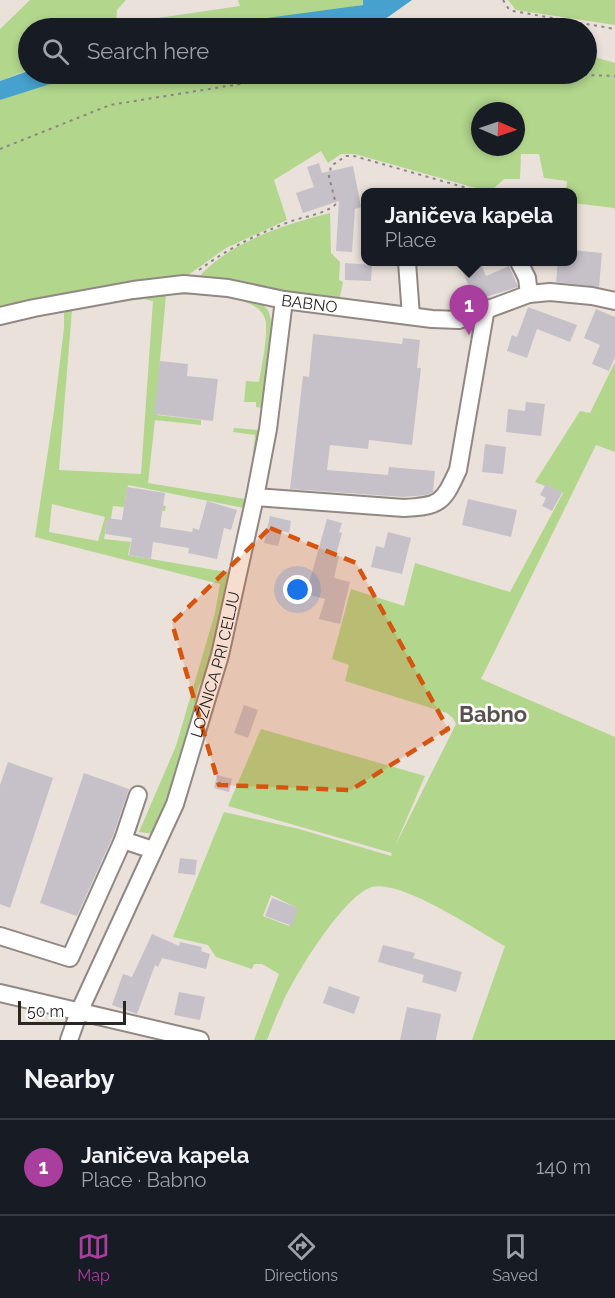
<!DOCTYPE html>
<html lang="en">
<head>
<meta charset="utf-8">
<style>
	body { margin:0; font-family:Raleway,sans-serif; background:#20242c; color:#f1f3f6 }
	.compass { position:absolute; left:471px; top:102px; width:54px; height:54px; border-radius:50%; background:#171b24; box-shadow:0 3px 9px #0003; rotate:92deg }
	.scale { position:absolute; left:18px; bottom:15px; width:108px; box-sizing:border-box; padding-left:6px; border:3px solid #2a2624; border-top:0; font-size:16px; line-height:21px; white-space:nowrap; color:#2a2624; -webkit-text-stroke:4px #fff; paint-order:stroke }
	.you { position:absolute; left:298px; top:590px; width:21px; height:21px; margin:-15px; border:4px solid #fff; border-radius:50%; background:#1a73e8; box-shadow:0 0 0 9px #1a73e833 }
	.badge { display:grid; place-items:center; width:39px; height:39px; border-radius:50%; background:#aa3e9e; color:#fff; font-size:20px; font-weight:700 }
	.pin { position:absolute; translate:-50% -50px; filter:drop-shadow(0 2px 3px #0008) }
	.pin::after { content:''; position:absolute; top:32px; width:21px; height:18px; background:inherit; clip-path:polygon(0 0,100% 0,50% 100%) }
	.popup { position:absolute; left:361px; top:188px; width:216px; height:78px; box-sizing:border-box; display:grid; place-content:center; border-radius:12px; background:#171b24; filter:drop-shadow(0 2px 4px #0005); font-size:20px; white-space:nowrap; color:#9ea1a6 }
	.popup b { font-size:22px; color:#f1f3f6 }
	.popup::after { content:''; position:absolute; left:50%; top:100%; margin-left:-12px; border:12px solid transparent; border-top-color:#171b24 }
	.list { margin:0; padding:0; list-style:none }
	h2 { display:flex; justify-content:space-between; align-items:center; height:78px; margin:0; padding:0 24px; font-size:26px }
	h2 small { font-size:20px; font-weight:400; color:#9ea1a6 }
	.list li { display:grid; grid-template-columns:39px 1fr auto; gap:18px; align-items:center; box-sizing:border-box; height:96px; padding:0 24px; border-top:2px solid #363941 }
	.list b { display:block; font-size:22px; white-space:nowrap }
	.list p { margin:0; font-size:20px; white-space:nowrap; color:#9ea1a6 }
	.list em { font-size:20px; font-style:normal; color:#9ea1a6 }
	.icon { flex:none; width:33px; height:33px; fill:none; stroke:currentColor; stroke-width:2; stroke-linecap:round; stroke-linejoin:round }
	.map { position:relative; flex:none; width:615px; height:1040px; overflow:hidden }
	.search { position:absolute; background:#171b24; box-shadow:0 3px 9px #0003; left:18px; right:18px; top:18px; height:66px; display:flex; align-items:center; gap:15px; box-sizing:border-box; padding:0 21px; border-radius:33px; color:#9ea1a6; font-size:22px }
	.sheet { height:174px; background:#171b24 }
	nav { display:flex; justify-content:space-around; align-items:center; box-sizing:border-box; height:84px; border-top:2px solid #363941; background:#171b24; font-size:16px; color:#9ea1a6 }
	nav a { display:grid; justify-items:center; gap:3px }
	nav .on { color:#aa3e9e }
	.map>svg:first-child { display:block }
	.green { fill:#b2d68c; fill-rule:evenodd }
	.water { fill:#46a1ce }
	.building { fill:#c6c1c9 }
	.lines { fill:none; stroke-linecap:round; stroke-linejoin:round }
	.minor-casing { stroke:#918883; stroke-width:20 }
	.path { stroke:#8c8682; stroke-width:2; stroke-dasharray:3 4.5; stroke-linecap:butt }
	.minor { stroke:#fff; stroke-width:16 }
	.marked { fill:#d5540e; fill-opacity:0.2; stroke:#d5540e; stroke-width:4.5; stroke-dasharray:12 8; stroke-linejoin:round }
	.labels { text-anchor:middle; stroke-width:5; stroke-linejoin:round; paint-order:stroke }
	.street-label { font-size:16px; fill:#2a2624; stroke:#fff }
	.district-label { font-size:22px; font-weight:bold; fill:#59514d; stroke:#fff }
</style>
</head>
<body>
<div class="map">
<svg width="615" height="1040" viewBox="0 0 615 1040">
	<rect width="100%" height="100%" fill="#eae1db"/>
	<!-- green -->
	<g class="green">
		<polygon points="30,0 126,0 117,10 116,24 240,6 238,0 372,0 365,4 330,12 193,28 28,28 28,70 0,81 0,29"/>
		<polygon points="508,0 615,0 615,25 516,10"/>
		<path d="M587,55L615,63V210L614,208L573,203L572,192H566L567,181L544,178L539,154H521L520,179H504L490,192L355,154H341L328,163L321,151L274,180L287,220L226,248L184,278L100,288L0,307V100L7,97L82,74H586ZM480,111H516V147H480Z"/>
		<path d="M330,213L331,253L340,262L339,280L343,282L339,301L197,279C229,242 283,225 330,213Z"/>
		<path d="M179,291L224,294L261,303L268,310L273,326L264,408L256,407V402H244L246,381L259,382C262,364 267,342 266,323C263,291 190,295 166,295L160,360L157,415L201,420V425L155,420L148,483L245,499L252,464L255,435L233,432L234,428L261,430L249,509L128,485L125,499L166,506L165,511L113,506L111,519L107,520L104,539L131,542L128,555L232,573L215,641L204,675L197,691L193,721L154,834L139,832L176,746L215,613L220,584L35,537L54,411L64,328V306ZM144,299L153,301L141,474L59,470L72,310L87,306ZM52,504L105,517L98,541L49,532Z"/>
		<path d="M615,362V452L596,445L481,679L615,737V1040H472L505,946C478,931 401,879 372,887C344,895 295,975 283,1002C277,1014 272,1027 267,1040H254L279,974L262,964H254L252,969L216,957L208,945L173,937L224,812L299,829L391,856L392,853L228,806L261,729L425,776L395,846L456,724L453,718L447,713L345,681L349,665L332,659L351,589L404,606L415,563L510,592L563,493L535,482L580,411L590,413ZM271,895L297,908L289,926L263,916Z"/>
	</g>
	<!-- water -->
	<g class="water">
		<polygon points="363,0 412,0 388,17 371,24 437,24 483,28 194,28 363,5"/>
		<polygon points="28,71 28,74 82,74 0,100 0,81"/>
	</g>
	<!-- building -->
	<g class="building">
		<polygon points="319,163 322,173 353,166 361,207 355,209 352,252 336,251 339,201 303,213 296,193 314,187 307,167"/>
		<polygon points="573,250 602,253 599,287 556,282 558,261 573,261"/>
		<polygon points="458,261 480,261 486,276 509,266 518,287 482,298 476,303"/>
		<polygon points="345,263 372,265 371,281 345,280"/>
		<polygon points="528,307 577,325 570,342 537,329 527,358 507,351 512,335 517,337"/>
		<polygon points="596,309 615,317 615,357 609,371 592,364 600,345 584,338"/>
		<polygon points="313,334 402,344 403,338 420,340 417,368 421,368 412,445 369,440 368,449 330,445 327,470 388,475 389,467 435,471 433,492 426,495 404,497 290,489 303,376 309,377"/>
		<polygon points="160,361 188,364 187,376 218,379 213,421 154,414"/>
		<polygon points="526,402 545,404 541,436 506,432 508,409 525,411"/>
		<polygon points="485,444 506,447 503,474 482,472"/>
		<polygon points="546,484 562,493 552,511 542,506 546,498 540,495"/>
		<polygon points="127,487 165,493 160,527 192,532 193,528 199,530 207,501 237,510 231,530 224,528 217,559 188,553 189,548 153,542 151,559 129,555 132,538 105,534 107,518 122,520"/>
		<polygon points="468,499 517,510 511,537 462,525"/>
		<polygon points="270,516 291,521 289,533 282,531 278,546 264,543"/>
		<polygon points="327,519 342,523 339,532 342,533 336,555 339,556 334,578 350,582 340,624 319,619 325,599 306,594"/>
		<polygon points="388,532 411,538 402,574 371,567 376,546 384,548"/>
		<polygon points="244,705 258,710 248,738 234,733"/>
		<polygon points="8,762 53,778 10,908 0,904 0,785"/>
		<polygon points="84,773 129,789 113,836 77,916 40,903"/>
		<polygon points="217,775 232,779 229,792 214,788"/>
		<polygon points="180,858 197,860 195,875 178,873"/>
		<polygon points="272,898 298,908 292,926 265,916"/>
		<polygon points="152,934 179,946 180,942 202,947 201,951 210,954 206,969 162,958 158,967 155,965 137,1014 112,1005 123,974 132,977"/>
		<polygon points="383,945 415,953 413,958 462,972 456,992 422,982 424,975 378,962"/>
		<polygon points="329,986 360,997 354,1014 323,1003"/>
		<polygon points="179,992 205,997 200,1020 174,1015"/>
		<polygon points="407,1007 441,1014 436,1040 400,1040"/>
	</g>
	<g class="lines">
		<!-- minor casing -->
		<g class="minor-casing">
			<g id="minor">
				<polyline points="407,262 411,316"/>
				<polyline points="519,262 527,278 529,294"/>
				<path id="s1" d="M0,316L34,308L133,290L184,284L228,288L284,300L432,319L459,320L529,294L550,292L592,296L615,301"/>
				<path d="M255,497L404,508C440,506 443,503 458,470L486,308"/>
				<polyline points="123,840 138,795"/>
				<polyline points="0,936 70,958 123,840 153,850"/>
				<polyline points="0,993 200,1040"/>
				<path id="s2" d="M69,1040L79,1012L175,804L220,655L255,497L268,429L284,300"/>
			</g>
		</g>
		<!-- path -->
		<g class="path">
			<polyline points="503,0 508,8 513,11 615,29"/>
			<polyline points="554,74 615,76"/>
			<polyline points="0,149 110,105 302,74"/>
			<path d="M199,270C229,248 255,235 289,222C304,216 324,215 336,204L329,177L331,166L346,156H354L481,192"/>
		</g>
		<!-- minor -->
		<use href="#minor" class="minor"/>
	</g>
	<!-- marked area -->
	<path class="marked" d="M270,528L356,563L448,729L351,790L219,785L172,623Z"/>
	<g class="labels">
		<!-- street labels -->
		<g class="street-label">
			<text dy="6" stroke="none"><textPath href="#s1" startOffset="314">BABNO</textPath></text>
			<text dy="6" stroke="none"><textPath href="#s2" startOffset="404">LOŽNICA PRI CELJU</textPath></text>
		</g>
		<!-- district labels -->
		<g class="district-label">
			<text x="493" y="722">Babno</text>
		</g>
	</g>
</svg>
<svg class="compass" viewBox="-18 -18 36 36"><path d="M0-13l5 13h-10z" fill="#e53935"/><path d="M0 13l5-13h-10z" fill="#9ea1a6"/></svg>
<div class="scale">50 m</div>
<div class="you"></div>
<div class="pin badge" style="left:469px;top:335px">1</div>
<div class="popup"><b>Janičeva kapela</b>Place</div>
<div class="search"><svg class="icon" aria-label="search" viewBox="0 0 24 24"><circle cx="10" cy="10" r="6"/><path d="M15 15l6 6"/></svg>Search here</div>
</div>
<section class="sheet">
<h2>Nearby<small></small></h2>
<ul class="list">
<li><span class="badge">1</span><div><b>Janičeva kapela</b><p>Place · Babno</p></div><em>140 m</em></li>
</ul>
</section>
<nav>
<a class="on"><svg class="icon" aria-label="map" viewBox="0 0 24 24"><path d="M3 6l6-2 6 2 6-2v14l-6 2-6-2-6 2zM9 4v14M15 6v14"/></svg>Map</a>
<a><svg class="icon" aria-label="directions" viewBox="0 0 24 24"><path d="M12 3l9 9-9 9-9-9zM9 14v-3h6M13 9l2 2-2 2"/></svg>Directions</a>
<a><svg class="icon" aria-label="saved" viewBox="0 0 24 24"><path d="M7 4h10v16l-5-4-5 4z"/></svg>Saved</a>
</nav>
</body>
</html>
